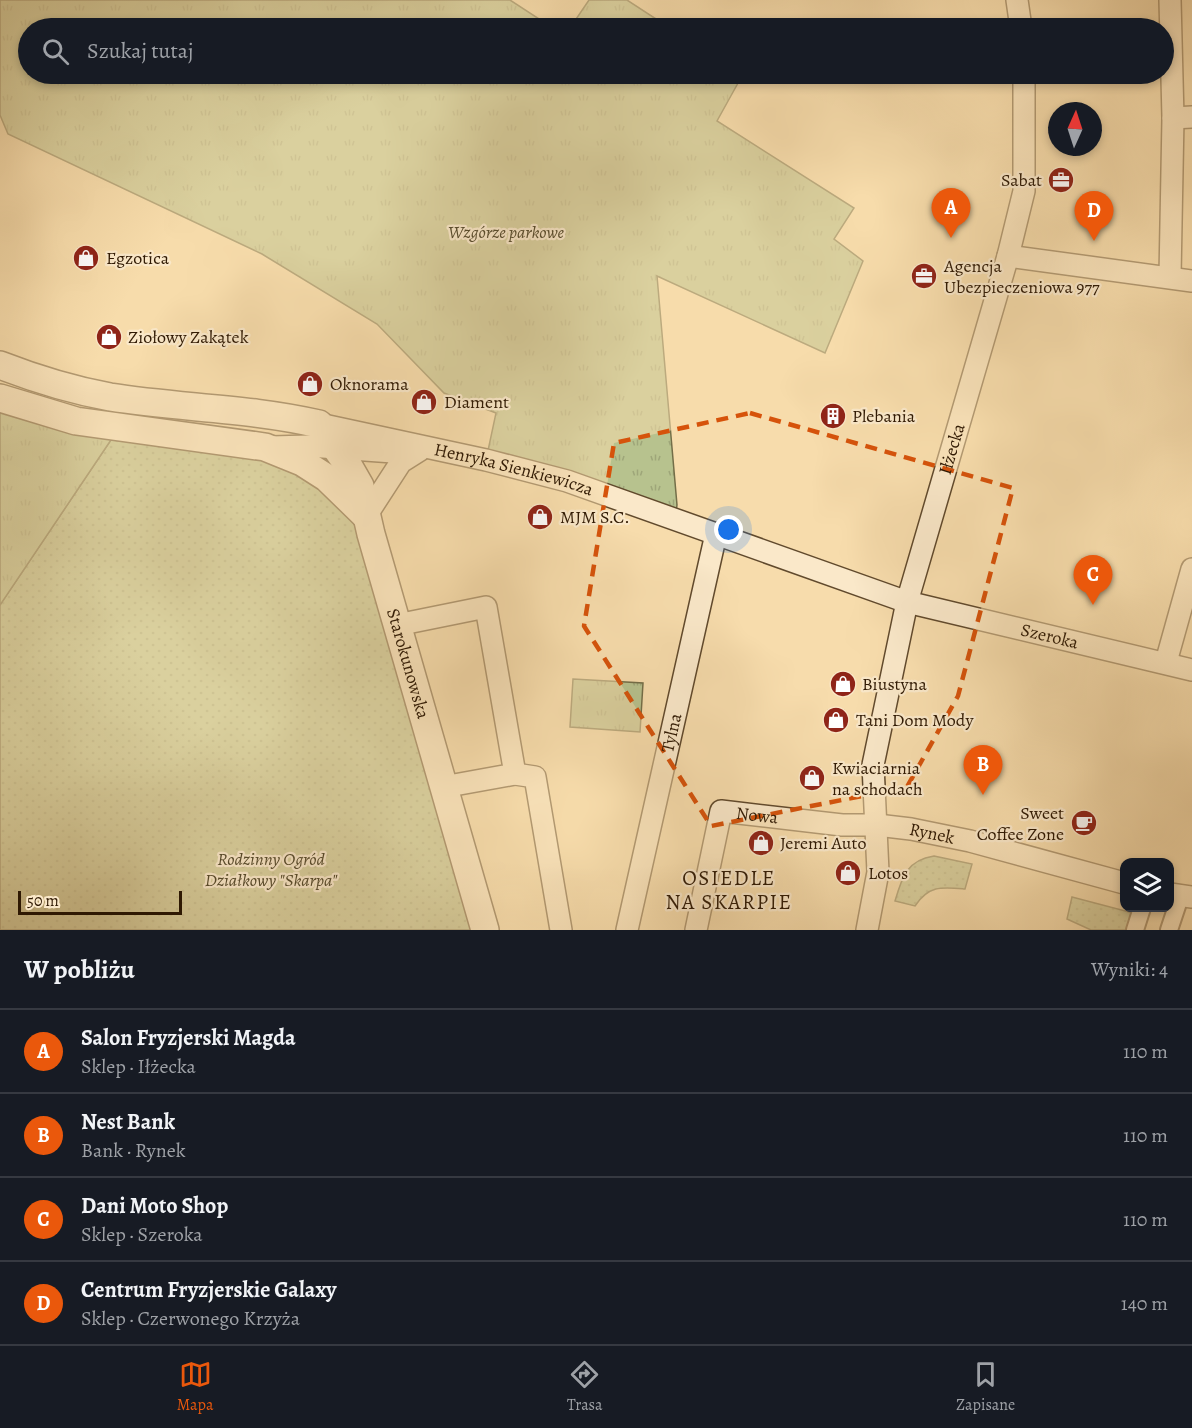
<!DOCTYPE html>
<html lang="pl">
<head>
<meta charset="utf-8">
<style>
	body { margin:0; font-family:Alegreya,serif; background:#242831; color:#f1f3f6 }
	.controls { position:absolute; right:18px; bottom:18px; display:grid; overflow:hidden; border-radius:12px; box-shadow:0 3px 9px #0003 }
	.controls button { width:54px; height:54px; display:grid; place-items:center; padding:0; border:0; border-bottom:2px solid #363941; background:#171b24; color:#f1f3f6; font:30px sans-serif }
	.compass { position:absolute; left:1048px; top:102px; width:54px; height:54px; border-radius:50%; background:#171b24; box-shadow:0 3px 9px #0003; rotate:3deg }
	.scale { position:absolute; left:18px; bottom:15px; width:164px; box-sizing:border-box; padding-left:6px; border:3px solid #2f1903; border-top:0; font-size:16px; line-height:21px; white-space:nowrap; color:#2f1903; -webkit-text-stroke:4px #fae8c9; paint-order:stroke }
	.you { position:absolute; left:729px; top:530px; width:21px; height:21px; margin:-15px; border:4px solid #fff; border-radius:50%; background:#1a73e8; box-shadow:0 0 0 9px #1a73e833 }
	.badge { display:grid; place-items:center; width:39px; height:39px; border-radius:50%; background:#ea580c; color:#fff; font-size:20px; font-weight:700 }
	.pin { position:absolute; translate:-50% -50px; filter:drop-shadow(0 2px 3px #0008) }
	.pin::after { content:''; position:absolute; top:32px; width:21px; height:18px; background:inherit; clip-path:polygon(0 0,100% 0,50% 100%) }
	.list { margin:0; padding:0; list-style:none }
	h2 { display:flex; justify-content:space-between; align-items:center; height:78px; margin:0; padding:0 24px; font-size:26px }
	h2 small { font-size:20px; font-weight:400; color:#9ea1a6 }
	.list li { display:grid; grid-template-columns:39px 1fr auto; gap:18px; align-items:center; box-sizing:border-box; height:84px; padding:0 24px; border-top:2px solid #363941 }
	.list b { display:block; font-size:22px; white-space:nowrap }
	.list p { margin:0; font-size:20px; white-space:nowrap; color:#9ea1a6 }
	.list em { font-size:20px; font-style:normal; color:#9ea1a6 }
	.icon { flex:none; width:33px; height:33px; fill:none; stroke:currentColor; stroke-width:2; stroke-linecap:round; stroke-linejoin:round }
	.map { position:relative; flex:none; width:1192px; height:930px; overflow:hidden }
	.search { position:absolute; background:#171b24; box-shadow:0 3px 9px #0003; left:18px; right:18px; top:18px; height:66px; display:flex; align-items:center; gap:15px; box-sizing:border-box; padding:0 21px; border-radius:33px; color:#9ea1a6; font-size:22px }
	.sheet { height:414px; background:#171b24 }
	nav { display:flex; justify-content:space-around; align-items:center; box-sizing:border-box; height:84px; border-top:2px solid #363941; background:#171b24; font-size:16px; color:#9ea1a6 }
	nav a { display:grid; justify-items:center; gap:3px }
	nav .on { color:#ea580c }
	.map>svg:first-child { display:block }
	.grass { fill:url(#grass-dots); stroke:#736e48; stroke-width:1.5 }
	.park { fill:url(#park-tufts); stroke:#736e48; stroke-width:1.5 }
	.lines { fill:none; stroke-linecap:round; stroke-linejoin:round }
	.pedestrian-casing { stroke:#614a2d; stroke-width:20 }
	.minor-casing { stroke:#614a2d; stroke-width:24 }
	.tertiary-casing { stroke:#614a2d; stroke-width:30 }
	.pedestrian { stroke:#fae8c9; stroke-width:16 }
	.minor { stroke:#fae8c9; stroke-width:21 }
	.tertiary { stroke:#fae8c9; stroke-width:27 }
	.marked { fill:none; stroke:#d6530b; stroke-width:4.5; stroke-dasharray:12 8; stroke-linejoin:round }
	.labels { text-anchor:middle; stroke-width:4.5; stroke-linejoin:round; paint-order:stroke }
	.poi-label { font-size:18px; fill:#2f1903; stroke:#fae8c9; text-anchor:start }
	.park-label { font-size:18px; font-style:italic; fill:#584c2d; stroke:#fae8c9 }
	.street-label { font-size:18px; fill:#2f1903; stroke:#fae8c9 }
	.quarter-label { font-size:21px; letter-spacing:1.5px; fill:#2f1903; stroke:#fae8c9 }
</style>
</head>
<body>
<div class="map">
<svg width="1192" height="930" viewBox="0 0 1192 930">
	<defs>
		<pattern id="grass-dots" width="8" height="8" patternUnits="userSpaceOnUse" patternTransform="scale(1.5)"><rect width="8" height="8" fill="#b7c28e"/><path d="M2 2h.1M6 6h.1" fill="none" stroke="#9ea679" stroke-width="1.8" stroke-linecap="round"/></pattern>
		<pattern id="park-tufts" width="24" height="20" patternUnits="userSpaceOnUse" patternTransform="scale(1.5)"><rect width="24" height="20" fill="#b7c28e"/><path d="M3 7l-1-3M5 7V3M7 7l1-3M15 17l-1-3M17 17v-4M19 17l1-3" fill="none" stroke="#9ea679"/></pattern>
	</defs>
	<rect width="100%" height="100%" fill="#f7dcac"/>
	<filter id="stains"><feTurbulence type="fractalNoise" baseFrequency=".00333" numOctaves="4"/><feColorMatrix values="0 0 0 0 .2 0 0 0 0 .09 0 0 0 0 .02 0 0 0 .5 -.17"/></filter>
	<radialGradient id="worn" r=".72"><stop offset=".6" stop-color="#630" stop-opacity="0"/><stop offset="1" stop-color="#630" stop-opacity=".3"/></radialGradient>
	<!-- grass -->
	<g class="grass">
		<polygon points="119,428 265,447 348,500 485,930 0,930 0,605"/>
		<path d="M934,856L972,864L965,889C942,887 929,885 915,906L895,901C902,877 907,860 934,856Z"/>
		<polygon points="1072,897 1133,913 1127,930 1091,930 1067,919"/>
	</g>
	<!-- park -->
	<g class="park">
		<polygon points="0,0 510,0 553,28 28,28 28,74 743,74 717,121 854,208 834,239 863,261 825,353 657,276 677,505 675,519 486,460 496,413 444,393 377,324 262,254 8,134 0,115"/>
		<polygon points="589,0 627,0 670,28 570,28"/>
		<polygon points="0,398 119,428 0,605"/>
		<polygon points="573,679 643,683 640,732 570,727"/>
	</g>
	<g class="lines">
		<!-- pedestrian casing -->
		<g class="pedestrian-casing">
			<g id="pedestrian">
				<polyline points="1135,930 1142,908"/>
				<polyline points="1169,930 1180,897"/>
			</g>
		</g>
		<!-- minor casing -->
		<g class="minor-casing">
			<g id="minor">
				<polyline points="1017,0 1021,28"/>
				<polyline points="1170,0 1173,118 1170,276"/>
				<polyline points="1173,118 1192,117"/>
				<polyline points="1008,256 1192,281"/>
				<path id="s1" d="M319,424L486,460L567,481L907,602L1192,670"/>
				<polyline points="271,447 309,446 393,452"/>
				<polyline points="366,516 401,462 420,450"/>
				<polyline points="397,625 486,607 515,774 443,787"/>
				<polyline points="1166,662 1192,569"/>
				<polyline points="515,774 535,777 561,930"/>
				<polyline points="1170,894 1192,897"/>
				<path id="s2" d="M627,930L716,534"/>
				<path id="s3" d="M696,930L721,811L842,825H877L911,829L970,841L1124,883"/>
				<path id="s4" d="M867,930L878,872L873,765L907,602L1008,256L1024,191V74"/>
			</g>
		</g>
		<!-- tertiary casing -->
		<g class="tertiary-casing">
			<g id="tertiary">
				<path id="s5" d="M0,365C36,379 72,390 110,397C179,408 250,408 319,424L348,465L360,486L371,534L485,930"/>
				<polyline points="0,398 76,421 265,447 302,462 327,478 366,516"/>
			</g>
		</g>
		<!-- pedestrian -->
		<use href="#pedestrian" class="pedestrian"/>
		<!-- minor -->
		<use href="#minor" class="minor"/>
		<!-- tertiary -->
		<use href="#tertiary" class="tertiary"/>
	</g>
	<!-- marked area -->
	<path d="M0 0H1192V930H0ZM750,413L1013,488L958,696L907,787L711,826L584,626L614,443Z" fill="#f7dcac" fill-opacity=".55" fill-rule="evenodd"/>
	<path class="marked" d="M750,413L1013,488L958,696L907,787L711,826L584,626L614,443Z"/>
	<!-- icons -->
	<defs>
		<g id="office-disc" transform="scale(1.35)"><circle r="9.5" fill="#8f2418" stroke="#fae8c9"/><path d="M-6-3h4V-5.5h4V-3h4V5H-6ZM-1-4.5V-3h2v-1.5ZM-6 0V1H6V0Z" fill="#fff"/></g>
		<g id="shop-disc" transform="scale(1.35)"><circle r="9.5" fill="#8f2418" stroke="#fae8c9"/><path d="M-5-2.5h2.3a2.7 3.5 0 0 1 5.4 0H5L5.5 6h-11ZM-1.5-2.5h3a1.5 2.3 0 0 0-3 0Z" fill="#fff"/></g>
		<g id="building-disc" transform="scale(1.35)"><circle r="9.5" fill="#8f2418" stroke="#fae8c9"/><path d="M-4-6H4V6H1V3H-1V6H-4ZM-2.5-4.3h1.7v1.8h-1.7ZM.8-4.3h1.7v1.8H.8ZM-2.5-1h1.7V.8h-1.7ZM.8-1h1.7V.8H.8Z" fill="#fff"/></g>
		<g id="cafe-disc" transform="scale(1.35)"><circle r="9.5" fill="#8f2418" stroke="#fae8c9"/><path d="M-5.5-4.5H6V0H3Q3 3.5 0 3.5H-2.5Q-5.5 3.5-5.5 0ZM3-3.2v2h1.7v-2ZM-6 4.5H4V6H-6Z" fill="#fff"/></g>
	</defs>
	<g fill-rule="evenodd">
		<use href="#office-disc" x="1061" y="180"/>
		<use href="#shop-disc" x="86" y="258"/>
		<use href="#office-disc" x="924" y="276"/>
		<use href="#shop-disc" x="109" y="337"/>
		<use href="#shop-disc" x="310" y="384"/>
		<use href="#shop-disc" x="424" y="402"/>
		<use href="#building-disc" x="833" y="416"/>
		<use href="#shop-disc" x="540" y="517"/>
		<use href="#shop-disc" x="843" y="684"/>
		<use href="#shop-disc" x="836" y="720"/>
		<use href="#shop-disc" x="812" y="778"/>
		<use href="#cafe-disc" x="1084" y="823"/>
		<use href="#shop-disc" x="761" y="843"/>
		<use href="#shop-disc" x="848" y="873"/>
	</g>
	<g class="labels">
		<!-- poi labels -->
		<g class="poi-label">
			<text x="1042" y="186" text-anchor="end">Sabat</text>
			<text x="106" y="264">Egzotica</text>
			<text x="944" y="272">Agencja<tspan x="944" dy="21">Ubezpieczeniowa 977</tspan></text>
			<text x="128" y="343">Ziołowy Zakątek</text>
			<text x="330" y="390">Oknorama</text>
			<text x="444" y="408">Diament</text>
			<text x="852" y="422">Plebania</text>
			<text x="560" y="523">MJM S.C.</text>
			<text x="862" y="690">Biustyna</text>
			<text x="856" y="726">Tani Dom Mody</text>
			<text x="832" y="774">Kwiaciarnia<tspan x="832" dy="21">na schodach</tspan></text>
			<text x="1064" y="819" text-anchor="end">Sweet<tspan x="1064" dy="21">Coffee Zone</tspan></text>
			<text x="780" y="849">Jeremi Auto</text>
			<text x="868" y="879">Lotos</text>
		</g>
		<!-- park labels -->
		<g class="park-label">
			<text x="506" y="238">Wzgórze parkowe</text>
			<text x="271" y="865">Rodzinny Ogród<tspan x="271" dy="21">Działkowy "Skarpa"</tspan></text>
		</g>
		<!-- street labels -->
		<g class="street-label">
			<text dy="6" stroke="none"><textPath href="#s4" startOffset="492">Iłżecka</textPath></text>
			<text dy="6" stroke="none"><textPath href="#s1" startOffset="200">Henryka Sienkiewicza</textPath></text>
			<text dy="6" stroke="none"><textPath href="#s1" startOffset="762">Szeroka</textPath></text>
			<text dy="6" stroke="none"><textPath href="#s5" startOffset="584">Starokunowska</textPath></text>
			<text dy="6" stroke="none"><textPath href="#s2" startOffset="202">Tylna</textPath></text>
			<text dy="6" stroke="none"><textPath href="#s3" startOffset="158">Nowa</textPath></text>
			<text dy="6" stroke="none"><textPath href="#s3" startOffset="334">Rynek</textPath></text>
		</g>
		<!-- quarter labels -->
		<g class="quarter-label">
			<text x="729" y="885">OSIEDLE<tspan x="729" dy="24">NA SKARPIE</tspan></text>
		</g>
	</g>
	<rect width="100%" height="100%" filter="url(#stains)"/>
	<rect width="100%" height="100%" fill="url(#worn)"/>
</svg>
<div class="controls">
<button><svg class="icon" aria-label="layers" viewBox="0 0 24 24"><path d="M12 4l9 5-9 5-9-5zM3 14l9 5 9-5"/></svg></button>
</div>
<svg class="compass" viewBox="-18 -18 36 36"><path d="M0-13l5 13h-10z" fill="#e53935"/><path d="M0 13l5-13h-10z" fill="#9ea1a6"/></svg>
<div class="scale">50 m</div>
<div class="you"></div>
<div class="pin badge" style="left:951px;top:238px">A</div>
<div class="pin badge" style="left:983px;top:795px">B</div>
<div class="pin badge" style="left:1093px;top:605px">C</div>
<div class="pin badge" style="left:1094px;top:241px">D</div>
<div class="search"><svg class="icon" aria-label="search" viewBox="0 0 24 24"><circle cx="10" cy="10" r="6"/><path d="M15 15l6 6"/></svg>Szukaj tutaj</div>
</div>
<section class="sheet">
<h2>W pobliżu<small>Wyniki: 4</small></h2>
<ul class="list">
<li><span class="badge">A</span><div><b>Salon Fryzjerski Magda</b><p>Sklep · Iłżecka</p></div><em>110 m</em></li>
<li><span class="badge">B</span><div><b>Nest Bank</b><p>Bank · Rynek</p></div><em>110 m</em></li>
<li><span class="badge">C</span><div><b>Dani Moto Shop</b><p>Sklep · Szeroka</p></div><em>110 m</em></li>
<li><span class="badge">D</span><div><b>Centrum Fryzjerskie Galaxy</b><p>Sklep · Czerwonego Krzyża</p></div><em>140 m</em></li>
</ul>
</section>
<nav>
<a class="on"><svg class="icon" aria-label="map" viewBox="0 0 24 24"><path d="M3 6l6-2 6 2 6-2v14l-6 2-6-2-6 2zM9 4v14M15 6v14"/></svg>Mapa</a>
<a><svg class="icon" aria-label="directions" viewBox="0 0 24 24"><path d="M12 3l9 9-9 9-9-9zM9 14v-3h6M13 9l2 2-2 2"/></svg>Trasa</a>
<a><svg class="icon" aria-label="saved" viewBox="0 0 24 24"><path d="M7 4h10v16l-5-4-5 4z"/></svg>Zapisane</a>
</nav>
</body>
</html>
